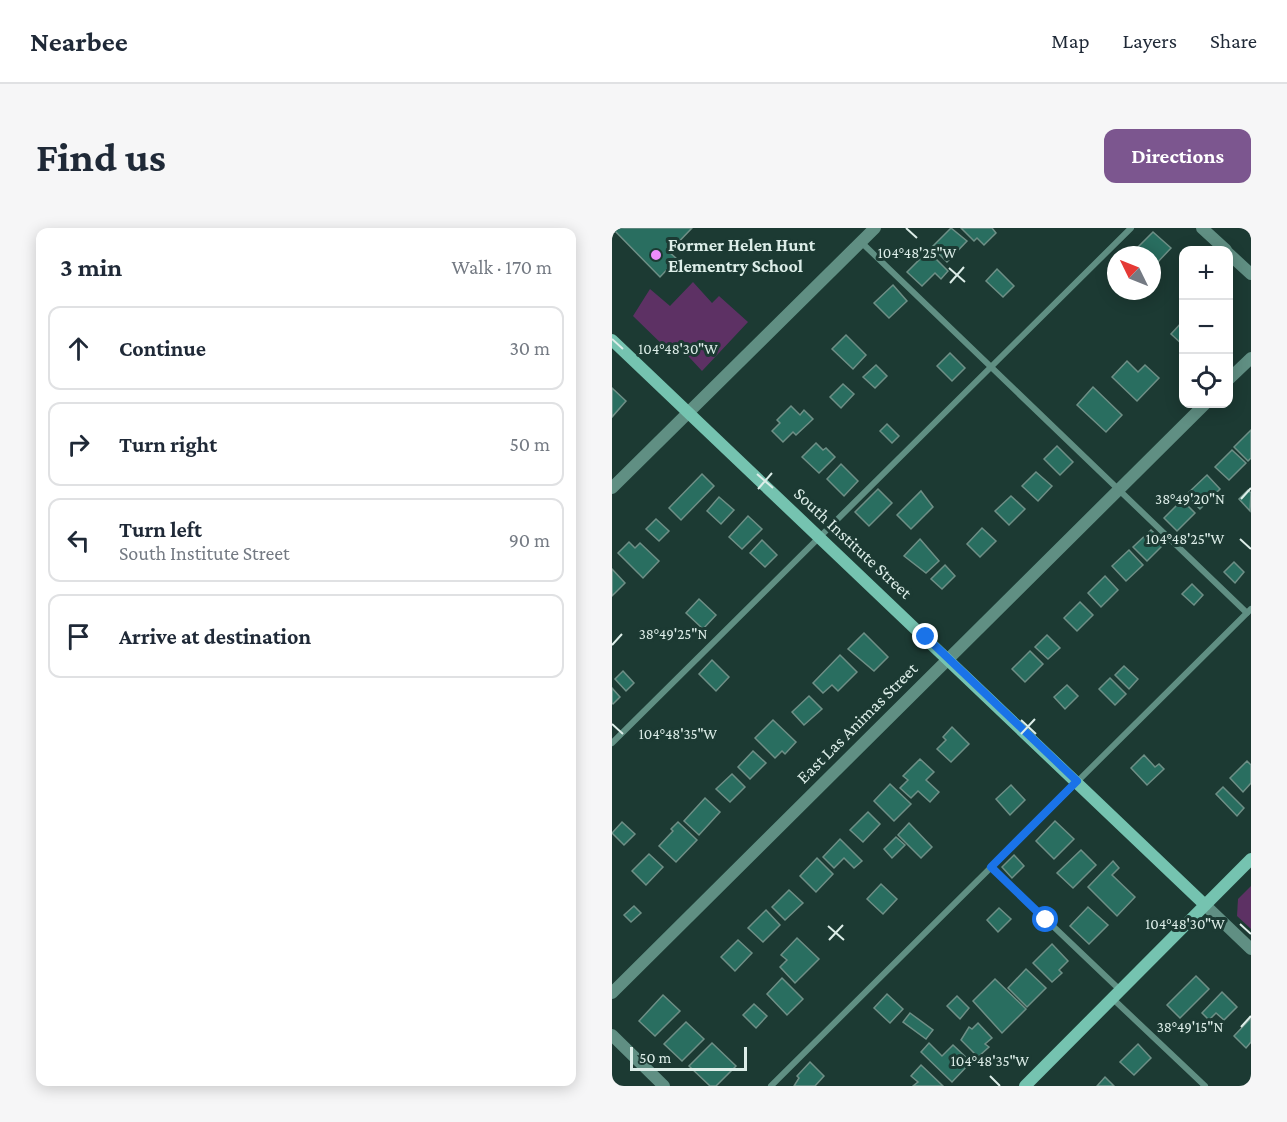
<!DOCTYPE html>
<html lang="en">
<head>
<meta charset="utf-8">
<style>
	body { margin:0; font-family:"Crimson Pro",serif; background:#f6f6f7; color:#1f2937 }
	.controls { position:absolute; right:18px; top:18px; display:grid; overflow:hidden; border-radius:12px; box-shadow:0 3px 15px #0003 }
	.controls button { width:54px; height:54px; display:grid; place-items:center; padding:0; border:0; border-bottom:2px solid #e0e1e3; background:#fff; color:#1f2937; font:30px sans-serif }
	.compass { position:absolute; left:495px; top:18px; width:54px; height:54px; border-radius:50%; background:#fff; box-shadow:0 3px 15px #0003; rotate:313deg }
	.scale { position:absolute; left:18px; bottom:15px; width:117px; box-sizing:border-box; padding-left:6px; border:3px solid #dcede8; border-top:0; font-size:16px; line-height:21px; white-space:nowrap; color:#dcede8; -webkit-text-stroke:4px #1c3a33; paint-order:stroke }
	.stop { position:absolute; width:18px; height:18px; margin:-14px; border:4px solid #1a73e8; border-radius:50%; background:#fff }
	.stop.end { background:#1a73e8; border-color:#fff; box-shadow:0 2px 6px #0008 }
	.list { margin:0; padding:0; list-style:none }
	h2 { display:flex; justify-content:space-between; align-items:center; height:78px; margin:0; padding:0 24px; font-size:26px }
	h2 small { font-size:20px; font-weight:400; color:#747a83 }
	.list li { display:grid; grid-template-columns:39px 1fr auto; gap:18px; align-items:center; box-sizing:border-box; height:84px; margin:0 12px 12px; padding:0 12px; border:2px solid #e0e1e3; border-radius:12px }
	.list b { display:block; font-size:22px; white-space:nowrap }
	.list p { margin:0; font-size:20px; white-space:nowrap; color:#747a83 }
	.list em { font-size:20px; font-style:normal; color:#747a83 }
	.icon { flex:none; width:33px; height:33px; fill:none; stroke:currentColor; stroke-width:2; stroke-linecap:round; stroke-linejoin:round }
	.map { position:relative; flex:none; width:639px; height:858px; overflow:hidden; border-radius:12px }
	header { display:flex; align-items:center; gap:36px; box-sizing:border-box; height:84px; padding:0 30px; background:#fff; border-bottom:2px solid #e0e1e3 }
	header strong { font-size:28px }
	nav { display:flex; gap:33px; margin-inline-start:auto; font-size:21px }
	.intro { display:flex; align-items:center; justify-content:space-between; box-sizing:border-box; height:144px; padding:0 36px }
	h1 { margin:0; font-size:42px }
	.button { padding:15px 27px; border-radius:12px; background:#7c568f; color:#fff; font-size:21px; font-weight:700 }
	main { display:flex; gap:36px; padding:0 36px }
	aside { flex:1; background:#fff; border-radius:12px; box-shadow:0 3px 15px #0003 }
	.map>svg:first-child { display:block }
	.green { fill:#5d3164 }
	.building { fill:#296e60; stroke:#6e8f86; stroke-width:1.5 }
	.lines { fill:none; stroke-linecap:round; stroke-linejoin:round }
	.lane { stroke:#608f83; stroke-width:6 }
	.street { stroke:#608f83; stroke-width:12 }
	.secondary { stroke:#75c3b0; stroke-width:12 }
	.route { stroke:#1a73e8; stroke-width:8 }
	.ticks { fill:none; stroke:#dcede8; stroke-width:2 }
	.poi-dot { fill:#ed8cfa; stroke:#1c3a33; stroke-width:2 }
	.labels { text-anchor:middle; stroke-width:6; stroke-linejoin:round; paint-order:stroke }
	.poi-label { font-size:18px; font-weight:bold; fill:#dcede8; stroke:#1c3a33; text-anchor:start }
	.street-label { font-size:18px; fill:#dcede8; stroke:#1c3a33 }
	.ticks-label { font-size:15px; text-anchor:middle; fill:#dcede8; stroke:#1c3a33; stroke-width:6; stroke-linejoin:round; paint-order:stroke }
</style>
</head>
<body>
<header>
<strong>Nearbee</strong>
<nav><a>Map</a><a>Layers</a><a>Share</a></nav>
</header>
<div class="intro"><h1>Find us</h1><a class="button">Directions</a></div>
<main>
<aside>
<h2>3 min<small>Walk · 170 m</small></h2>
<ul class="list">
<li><svg class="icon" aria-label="ahead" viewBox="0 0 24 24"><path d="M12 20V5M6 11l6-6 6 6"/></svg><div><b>Continue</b></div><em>30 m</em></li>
<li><svg class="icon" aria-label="right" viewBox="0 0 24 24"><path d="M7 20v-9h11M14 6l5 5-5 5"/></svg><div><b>Turn right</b></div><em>50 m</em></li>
<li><svg class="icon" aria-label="left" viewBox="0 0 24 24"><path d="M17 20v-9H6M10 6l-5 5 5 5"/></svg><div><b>Turn left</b><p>South Institute Street</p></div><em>90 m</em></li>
<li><svg class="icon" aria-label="arrive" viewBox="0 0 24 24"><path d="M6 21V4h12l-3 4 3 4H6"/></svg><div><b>Arrive at destination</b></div></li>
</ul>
</aside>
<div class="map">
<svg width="639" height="858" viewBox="0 0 639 858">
	<rect width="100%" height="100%" fill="#1c3a33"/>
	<!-- green -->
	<g class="green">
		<polygon points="81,54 100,75 107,68 136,94 90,143 66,117 58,124 21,88 38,61 58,78"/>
		<polygon points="639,658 639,701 625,688 626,671"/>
	</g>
	<!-- building -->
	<g class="building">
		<polygon points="0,0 80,0 57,24 65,31 48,49"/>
		<polygon points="339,0 355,13 335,34 320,19"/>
		<polygon points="349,0 380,0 384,5 372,17 365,10 362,13"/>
		<polygon points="541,4 559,20 544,36 540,27 535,27 526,19"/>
		<polygon points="316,23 336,43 329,51 323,45 310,58 295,44"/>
		<polygon points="385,41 402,58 391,69 374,53"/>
		<polygon points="281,57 295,73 277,90 262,75"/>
		<polygon points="572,92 572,118 559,106"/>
		<polygon points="234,107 254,127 241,141 220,121"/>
		<polygon points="338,125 353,140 340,153 325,138"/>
		<polygon points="515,133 526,144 533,137 547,150 525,173 500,149"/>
		<polygon points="264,137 275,148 263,160 251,149"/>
		<polygon points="231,156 242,166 229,180 218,169"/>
		<polygon points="481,159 510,187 494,204 465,177"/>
		<polygon points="0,160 14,173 0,189"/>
		<polygon points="179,178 188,187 192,182 201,191 184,207 181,204 171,214 160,203 168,195 165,192"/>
		<polygon points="275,196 287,208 280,215 268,203"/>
		<polygon points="639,202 639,230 636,233 622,219"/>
		<polygon points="204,215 211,222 214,220 223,229 207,245 190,229"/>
		<polygon points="445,218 461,234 448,247 432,231"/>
		<polygon points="620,222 634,235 617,252 603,239"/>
		<polygon points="229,236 246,253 232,268 215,251"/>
		<polygon points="424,244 440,258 426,273 410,258"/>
		<polygon points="90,246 102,258 69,292 57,280"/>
		<polygon points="595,247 608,261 588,281 574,267"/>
		<polygon points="266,261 280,275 257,298 243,284"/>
		<polygon points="636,262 639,265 638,283 627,271"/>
		<polygon points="309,263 321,279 299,301 285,287"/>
		<polygon points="399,268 413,281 397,297 383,283"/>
		<polygon points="107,269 122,282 109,296 95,283"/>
		<polygon points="570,272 583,285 565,303 552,290"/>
		<polygon points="136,288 150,301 130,321 117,309"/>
		<polygon points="44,291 57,303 47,313 34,301"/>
		<polygon points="370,300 384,313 368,329 355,316"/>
		<polygon points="539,302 553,315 535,333 521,319"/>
		<polygon points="308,311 327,333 314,345 292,328"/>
		<polygon points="150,312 165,327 153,339 138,325"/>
		<polygon points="17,314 23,320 28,315 47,333 31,350 6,325"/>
		<polygon points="517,322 531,337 514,353 500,338"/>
		<polygon points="622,334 632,344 623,355 612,344"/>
		<polygon points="333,337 343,348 330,361 319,351"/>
		<polygon points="0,341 13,355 0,368"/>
		<polygon points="493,348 506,362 489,379 476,365"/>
		<polygon points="580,356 591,367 582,377 570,366"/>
		<polygon points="87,371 104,387 91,401 74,385"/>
		<polygon points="468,374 481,387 465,403 452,390"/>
		<polygon points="252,405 276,429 262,443 236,421"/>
		<polygon points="435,407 448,420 436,431 423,419"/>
		<polygon points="418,423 431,436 413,454 400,441"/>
		<polygon points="228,427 245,444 226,463 220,457 211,465 201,455"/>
		<polygon points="100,432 117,449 104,463 87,446"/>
		<polygon points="512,438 526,451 517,461 503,447"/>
		<polygon points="11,443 22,455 14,463 3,451"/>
		<polygon points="498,450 514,466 503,477 487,461"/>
		<polygon points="455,457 466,468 453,481 442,469"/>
		<polygon points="0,460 8,469 1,476 0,475"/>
		<polygon points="197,468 210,481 192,497 180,484"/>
		<polygon points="161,492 184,514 173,526 170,523 163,530 143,510"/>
		<polygon points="340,499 357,516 339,534 325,521 334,512 331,509"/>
		<polygon points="141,523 154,535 138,551 126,539"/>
		<polygon points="532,527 543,539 547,536 552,541 535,557 519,540"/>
		<polygon points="308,531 322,544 314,552 327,564 318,574 306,563 299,570 288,560 296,552 291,548"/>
		<polygon points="635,533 639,537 639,555 631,564 618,550"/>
		<polygon points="120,546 133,559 118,574 104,561"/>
		<polygon points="278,556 299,576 282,593 262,573"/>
		<polygon points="399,557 413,572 398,587 384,571"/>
		<polygon points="611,559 632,580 625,588 604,566"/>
		<polygon points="93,570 108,584 87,607 72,593"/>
		<polygon points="256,584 268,596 251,614 238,602"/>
		<polygon points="443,593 462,611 442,631 424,613"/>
		<polygon points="10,594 23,606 12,617 0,605"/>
		<polygon points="66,594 85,612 64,634 47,618 61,603 59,601"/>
		<polygon points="297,595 320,619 309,630 286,607"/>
		<polygon points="284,609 293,617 280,630 272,621"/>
		<polygon points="228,611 250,633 242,640 232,630 222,640 211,629"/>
		<polygon points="469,622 484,637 461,660 445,645"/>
		<polygon points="37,626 51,639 34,657 20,643"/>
		<polygon points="402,627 412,638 400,650 390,639"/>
		<polygon points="205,630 221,646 204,664 188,648"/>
		<polygon points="501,633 507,640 500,647 523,669 505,688 476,659"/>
		<polygon points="269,656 285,671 271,686 255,671"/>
		<polygon points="177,662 191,675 173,692 160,679"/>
		<polygon points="22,678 29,685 19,694 12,687"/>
		<polygon points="476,679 496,697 477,716 458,698"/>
		<polygon points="387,680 399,691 386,704 375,692"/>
		<polygon points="154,682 168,697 151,714 136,700"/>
		<polygon points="185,710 207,731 183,755 168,739 175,732 169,727"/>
		<polygon points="126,712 140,725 123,743 109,729"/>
		<polygon points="440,716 456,733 447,742 450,745 440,754 421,735"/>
		<polygon points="414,741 434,760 415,779 396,760"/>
		<polygon points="584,748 597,761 568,790 555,777"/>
		<polygon points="170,750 191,771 175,787 155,766"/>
		<polygon points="383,751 414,781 390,805 361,773"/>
		<polygon points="610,764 625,779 612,792 604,785 597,792 590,785"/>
		<polygon points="275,766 291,781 278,795 262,780"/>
		<polygon points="51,767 68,783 43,808 27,793"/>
		<polygon points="345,768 357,780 348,791 335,778"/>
		<polygon points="142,776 155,788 144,800 131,787"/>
		<polygon points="298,785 321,802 314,811 291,794"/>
		<polygon points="639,790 639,814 634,820 622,808"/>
		<polygon points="74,794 92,811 70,833 52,816"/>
		<polygon points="366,795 380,810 373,816 377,819 366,829 349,812 357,799 360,801"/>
		<polygon points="100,815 124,838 104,858 98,858 77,838"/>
		<polygon points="317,815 330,828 341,817 359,834 340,854 309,824"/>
		<polygon points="526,816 539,830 522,847 508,834"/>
		<polygon points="198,834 212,848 203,858 182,858 187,850 185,848"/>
		<polygon points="309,837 331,858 301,858 306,854 299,848"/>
		<polygon points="493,849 502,858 485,858"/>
	</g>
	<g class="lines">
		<!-- lane -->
		<g class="lane">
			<polyline points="249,14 635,385"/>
			<polyline points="0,515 519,0"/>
			<polyline points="379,639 508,762"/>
			<polyline points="500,770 593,858"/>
			<polyline points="159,858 639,381"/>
		</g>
		<!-- street -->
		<g class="street">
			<polyline points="590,0 614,22"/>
			<polyline points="616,25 639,46"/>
			<polyline points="616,152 639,130"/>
			<polyline points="0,260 263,0"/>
			<polyline points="593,677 639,721"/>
			<polyline points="0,765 593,176"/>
			<polyline points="0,807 52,858"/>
		</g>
		<!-- secondary -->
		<g class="secondary">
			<polyline points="0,112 593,677"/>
			<polyline points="413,858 639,631"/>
		</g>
	</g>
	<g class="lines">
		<!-- route -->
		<polyline class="route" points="314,409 465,553 379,639 434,692"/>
	</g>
	<!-- ticks -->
	<path class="ticks" d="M294,0L305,10M337,40L353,54M338,55L352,39M0,111L11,121M145,246L161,260M146,261L160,245M629,271L639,260M628,311L639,321M0,417L10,406M409,492L424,506M0,496L11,506M409,506L423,491M628,696L639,706M216,698L232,712M217,712L231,697M629,799L639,788M378,848L388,858"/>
	<!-- markers -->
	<circle class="poi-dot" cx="44" cy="27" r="6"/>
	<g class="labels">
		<!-- poi labels -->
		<g class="poi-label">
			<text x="56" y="23">Former Helen Hunt<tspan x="56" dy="21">Elementry School</tspan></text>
		</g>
		<!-- street labels -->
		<g class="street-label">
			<text transform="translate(241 315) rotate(43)" y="6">South Institute Street</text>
			<text transform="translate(245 495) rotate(-45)" y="6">East Las Animas Street</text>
		</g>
	</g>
	<g class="ticks-label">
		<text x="305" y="30">104°48'25"W</text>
		<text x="66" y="126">104°48'30"W</text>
		<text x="578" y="276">38°49'20"N</text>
		<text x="573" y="316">104°48'25"W</text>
		<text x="61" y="411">38°49'25"N</text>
		<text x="66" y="511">104°48'35"W</text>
		<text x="573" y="701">104°48'30"W</text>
		<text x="578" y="804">38°49'15"N</text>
		<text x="378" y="838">104°48'35"W</text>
	</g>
</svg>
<div class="controls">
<button>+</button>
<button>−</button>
<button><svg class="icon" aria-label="locate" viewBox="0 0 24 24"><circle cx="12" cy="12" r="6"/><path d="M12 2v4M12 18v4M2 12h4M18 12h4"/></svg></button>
</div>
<svg class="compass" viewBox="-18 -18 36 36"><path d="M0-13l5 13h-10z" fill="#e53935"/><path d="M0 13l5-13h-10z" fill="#747a83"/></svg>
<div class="scale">50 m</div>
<div class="stop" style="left:434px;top:692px"></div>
<div class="stop end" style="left:314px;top:409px"></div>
</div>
</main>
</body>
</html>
